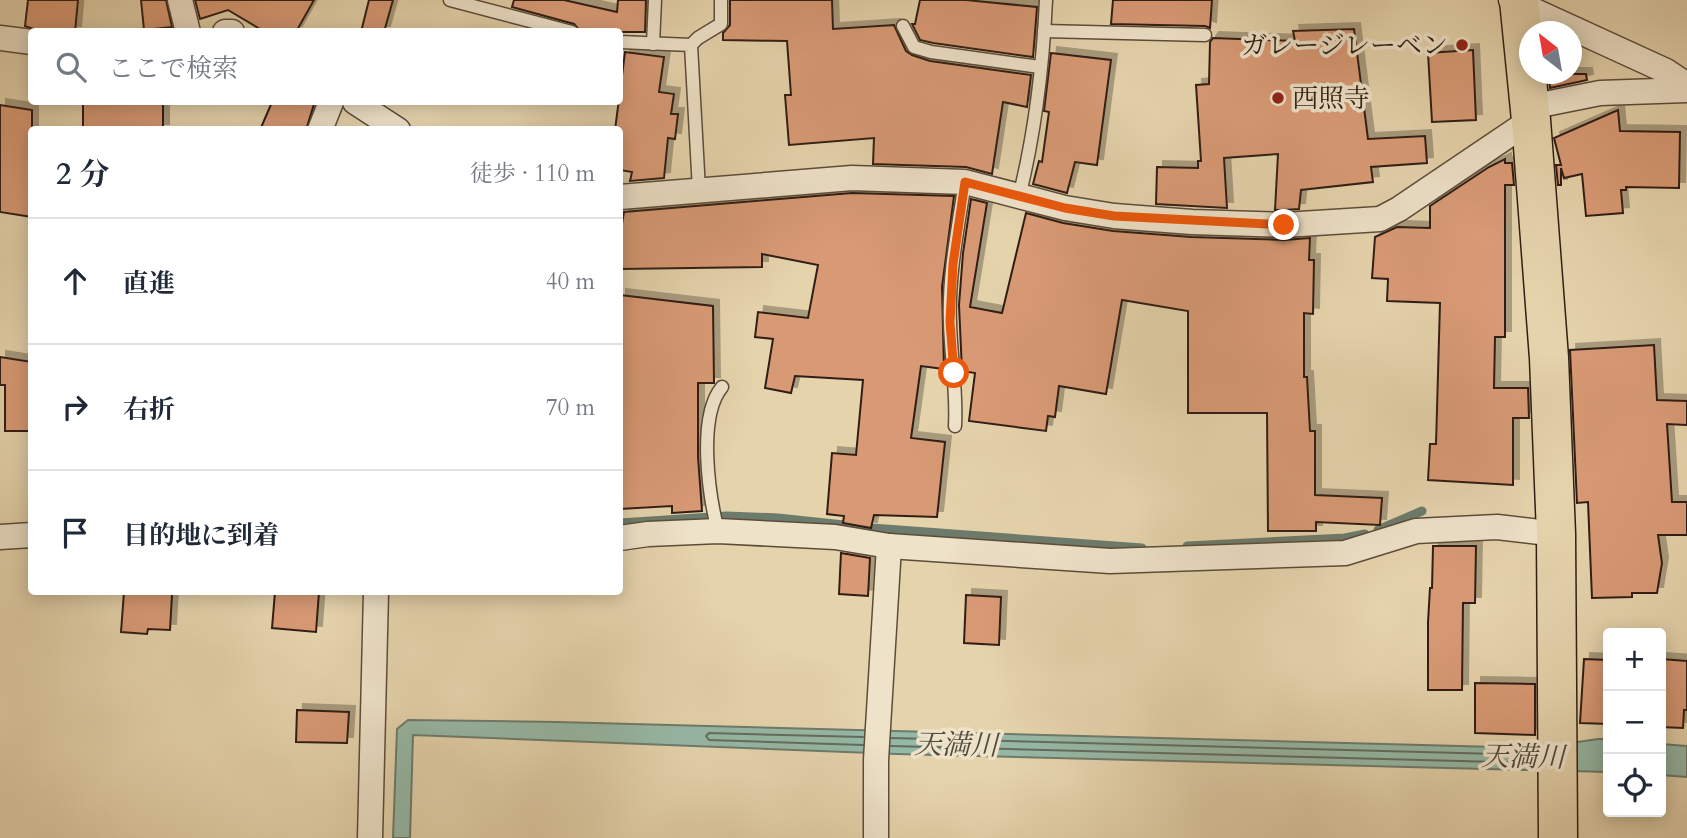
<!DOCTYPE html>
<html lang="ja">
<head>
<meta charset="utf-8">
<style>
	body { margin:0; font-family:Cardo,"Noto Serif JP",serif; background:#f2f2f3; color:#1f2937 }
	.controls { position:absolute; right:21px; bottom:21px; display:grid; overflow:hidden; border-radius:7px; box-shadow:0 4px 18px #0003 }
	.controls button { width:63px; height:63px; display:grid; place-items:center; padding:0; border:0; border-bottom:2px solid #e0e1e3; background:#fff; color:#1f2937; font:35px sans-serif }
	.compass { position:absolute; left:1519px; top:21px; width:63px; height:63px; border-radius:50%; background:#fff; box-shadow:0 4px 18px #0003; rotate:329deg }
	.stop { position:absolute; width:21px; height:21px; margin:-16px; border:5px solid #ea580c; border-radius:50%; background:#fff }
	.stop.end { background:#ea580c; border-color:#fff; box-shadow:0 2px 7px #0008 }
	.list { margin:0; padding:0; list-style:none }
	h2 { display:flex; justify-content:space-between; align-items:center; height:91px; margin:0; padding:0 28px; font-size:30px }
	h2 small { font-size:23px; font-weight:400; color:#747a83 }
	.list li { display:grid; grid-template-columns:46px 1fr auto; gap:21px; align-items:center; box-sizing:border-box; height:126px; padding:0 28px; border-top:2px solid #e0e1e3 }
	.list b { display:block; font-size:26px; white-space:nowrap }
	.list em { font-size:23px; font-style:normal; color:#747a83 }
	.icon { flex:none; width:38px; height:38px; fill:none; stroke:currentColor; stroke-width:2; stroke-linecap:round; stroke-linejoin:round }
	.map { position:relative; flex:none; width:1687px; height:838px; overflow:hidden }
	.search { position:absolute; background:#fff; box-shadow:0 4px 18px #0003; left:28px; top:28px; width:595px; height:77px; display:flex; align-items:center; gap:18px; box-sizing:border-box; padding:0 24px; border-radius:7px; color:#747a83; font-size:26px }
	.panel { position:absolute; background:#fff; box-shadow:0 4px 18px #0003; left:28px; top:126px; width:595px; height:469px; border-radius:7px }
	.map>svg:first-child { display:block }
	.water { fill:#96b8a6; stroke:#6d7b6c; stroke-width:2 }
	.lines { fill:none; stroke-linecap:round; stroke-linejoin:round }
	.shore { stroke:#636c5d; stroke-width:2 }
	.stream { stroke:#6d7b6c; stroke-width:9 }
	.building { fill:#d89a74; stroke:#301f14; stroke-width:2; filter:url(#shadow) }
	.lane-casing { stroke:#5d4c3a; stroke-width:15 }
	.street-casing { stroke:#5d4c3a; stroke-width:27 }
	.primary-casing { stroke:#301f14; stroke-width:41 }
	.lane { stroke:#eee2c9; stroke-width:12 }
	.street { stroke:#eee2c9; stroke-width:24 }
	.primary { stroke:#e5d3ac; stroke-width:38 }
	.route { stroke:#ea580c; stroke-width:9 }
	.poi-dot { fill:#8f2418; stroke:#eee2c9; stroke-width:2.5 }
	.labels { text-anchor:middle; stroke-width:7; stroke-linejoin:round; paint-order:stroke }
	.poi-label { font-size:26px; fill:#301f14; stroke:#eee2c9; text-anchor:end }
	.water-label { font-size:28px; font-style:italic; fill:#4f4d40; stroke:#eee2c9 }
</style>
</head>
<body>
<div class="map">
<svg width="1687" height="838" viewBox="0 0 1687 838">
	<defs>
		<filter id="shadow"><feDropShadow dx="6" dy="-6" stdDeviation="0" flood-color="#0004"/></filter>
	</defs>
	<rect width="100%" height="100%" fill="#e5d3ac"/>
	<filter id="stains"><feTurbulence type="fractalNoise" baseFrequency=".00286" numOctaves="4"/><feColorMatrix values="0 0 0 0 .2 0 0 0 0 .09 0 0 0 0 .02 0 0 0 .5 -.17"/></filter>
	<radialGradient id="worn" r=".72"><stop offset=".6" stop-color="#630" stop-opacity="0"/><stop offset="1" stop-color="#630" stop-opacity=".3"/></radialGradient>
	<!-- water -->
	<g class="water">
		<polygon points="408,720 557,722 1537,748 1598,739 1608,739 1608,772 897,754 413,735 410,838 393,838 397,729"/>
		<polygon points="1661,744 1687,746 1687,777 1661,775"/>
	</g>
	<g class="lines">
		<!-- shore -->
		<g class="shore">
			<polyline points="891,738 1536,755"/>
			<polyline points="863,745 709,740 706,736 709,733 863,737"/>
			<polyline points="891,746 1537,763"/>
		</g>
		<!-- stream -->
		<g class="stream">
			<polyline points="620,523 727,516 778,518 872,528 1142,548"/>
			<polyline points="1378,530 1422,511"/>
			<polyline points="1187,546 1345,538 1365,534"/>
		</g>
	</g>
	<!-- building -->
	<g class="building">
		<polygon points="28,0 78,0 75,32 42,32 25,26"/>
		<polygon points="141,0 166,0 172,27 144,30"/>
		<polygon points="195,0 314,0 296,32 265,32 228,10 200,19"/>
		<polygon points="369,0 393,0 384,32 361,32"/>
		<polygon points="514,0 564,0 617,12 618,0 646,0 645,32 581,32 574,24 512,7"/>
		<polygon points="730,0 832,0 833,29 894,25 906,51 912,55 930,61 1031,75 1027,107 1003,102 992,174 966,167 873,164 874,138 789,145 785,95 791,95 787,41 723,40 723,33 730,25"/>
		<polygon points="920,0 966,0 1037,7 1033,57 933,43 920,40 912,24 915,24"/>
		<polygon points="1113,0 1212,0 1210,28 1205,26 1111,24"/>
		<polygon points="1354,29 1368,139 1425,136 1427,163 1371,167 1373,182 1301,190 1299,209 1284,210 1275,210 1278,154 1224,158 1227,208 1156,204 1157,167 1198,168 1198,161 1201,161 1196,85 1209,84 1210,42 1213,38 1295,41 1293,31"/>
		<polygon points="1473,50 1476,120 1432,122 1428,53"/>
		<polygon points="625,52 664,57 659,92 674,94 671,114 678,114 675,139 668,138 664,178 630,181 632,172 620,170 620,130 615,130"/>
		<polygon points="1051,53 1111,60 1097,165 1075,162 1067,193 1033,184 1039,161 1042,162 1049,112 1044,111"/>
		<polygon points="1548,74 1586,74 1587,80 1550,88"/>
		<rect x="83" y="102" width="80" height="28"/>
		<polygon points="272,102 310,102 314,104 306,130 260,130"/>
		<polygon points="0,105 32,110 32,217 0,212"/>
		<polygon points="1618,110 1620,131 1680,132 1679,188 1626,187 1626,190 1621,190 1623,213 1586,216 1582,174 1564,178 1561,168 1561,185 1558,185 1556,165 1561,165 1554,138"/>
		<polygon points="1505,159 1505,163 1512,163 1514,185 1505,185 1505,337 1495,337 1494,388 1528,388 1529,418 1513,418 1513,485 1428,480 1430,444 1436,444 1440,303 1387,301 1388,279 1372,278 1375,237 1397,227 1430,228 1430,206 1489,167"/>
		<polygon points="852,193 954,196 942,287 944,369 921,366 911,438 945,442 937,517 874,515 871,528 843,523 844,516 827,514 832,453 856,455 863,380 795,376 791,393 765,388 773,339 755,337 758,312 808,318 818,265 762,254 762,267 620,269 620,235 624,212"/>
		<polygon points="971,199 987,203 970,307 1002,313 1026,213 1063,223 1113,231 1191,237 1284,240 1310,238 1309,260 1314,260 1313,314 1304,313 1304,377 1307,377 1310,431 1315,431 1315,495 1382,498 1380,525 1316,522 1316,531 1268,531 1267,413 1188,413 1188,311 1122,300 1106,394 1059,386 1055,417 1048,416 1046,431 969,421 975,373 962,371 959,305 963,253"/>
		<polygon points="620,295 713,306 714,383 698,383 698,457 702,511 672,513 672,506 620,509"/>
		<polygon points="1654,345 1657,400 1687,401 1687,425 1667,424 1672,502 1687,502 1687,535 1658,535 1662,563 1657,593 1632,593 1632,597 1592,598 1588,502 1577,503 1570,350"/>
		<polygon points="0,357 32,362 32,431 5,431 5,385 0,385"/>
		<polygon points="1433,546 1476,546 1475,603 1463,603 1462,690 1428,690 1428,622 1430,588 1432,588"/>
		<polygon points="841,553 870,558 868,596 839,594"/>
		<polygon points="124,592 170,592 172,595 170,630 148,629 147,634 121,632"/>
		<polygon points="275,592 319,592 316,632 272,628"/>
		<polygon points="966,595 1001,597 999,645 964,643"/>
		<polygon points="1584,659 1608,660 1608,724 1580,723"/>
		<polygon points="1661,659 1687,661 1687,710 1684,710 1683,728 1661,727"/>
		<polygon points="1475,683 1535,684 1535,735 1475,733"/>
		<polygon points="297,710 349,712 347,743 296,742"/>
	</g>
	<g class="lines">
		<!-- lane casing -->
		<g class="lane-casing">
			<g id="lane">
				<polyline points="450,0 572,32"/>
				<polyline points="903,26 914,47 931,52 1040,67"/>
				<polyline points="1044,31 1205,35"/>
				<polyline points="620,42 691,45 699,190"/>
				<polyline points="653,44 655,0"/>
				<polyline points="691,45 698,38 721,24 721,0"/>
				<path d="M1019,197C1035,133 1043,65 1046,0"/>
				<path d="M955,426C957,391 951,358 950,323C948,276 958,228 965,182"/>
				<path d="M718,531C709,496 697,417 722,387"/>
			</g>
		</g>
		<!-- street casing -->
		<g class="street-casing">
			<g id="street">
				<polyline points="180,0 188,32"/>
				<polyline points="1511,0 1666,71 1687,85"/>
				<polyline points="225,32 232,32"/>
				<polyline points="0,38 32,42"/>
				<polyline points="355,102 398,130"/>
				<polyline points="1530,107 1600,93 1687,90"/>
				<polyline points="320,130 331,102"/>
				<polyline points="620,197 852,178 965,182 1065,208 1114,216 1192,222 1284,225 1380,219 1399,209 1531,120"/>
				<polyline points="0,537 32,535"/>
				<polyline points="620,538 648,534 718,531 835,537 889,546 1110,561 1345,553 1416,531 1497,527 1556,534"/>
				<polyline points="370,838 376,592"/>
				<polyline points="876,838 876,760 889,546"/>
			</g>
		</g>
		<!-- primary casing -->
		<g class="primary-casing">
			<polyline id="primary" points="1519,0 1531,120 1549,358 1556,534 1558,838"/>
		</g>
		<!-- lane -->
		<use href="#lane" class="lane"/>
		<!-- street -->
		<use href="#street" class="street"/>
		<!-- primary -->
		<use href="#primary" class="primary"/>
	</g>
	<g class="lines">
		<!-- route -->
		<polyline class="route" points="954,373 950,322 953,264 965,182 1065,208 1114,216 1284,225"/>
	</g>
	<!-- markers -->
	<g class="poi-dot">
		<circle cx="1462" cy="45" r="7"/>
		<circle cx="1278" cy="98" r="7"/>
	</g>
	<g class="labels">
		<!-- poi labels -->
		<g class="poi-label">
			<text x="1448" y="54">ガレージレーベン</text>
			<text x="1292" y="107" text-anchor="start">西照寺</text>
		</g>
		<!-- water labels -->
		<g class="water-label">
			<text transform="translate(956 744) rotate(1)" y="10">天満川</text>
			<text transform="translate(1523 756) rotate(1)" y="10">天満川</text>
		</g>
	</g>
	<rect width="100%" height="100%" filter="url(#stains)"/>
	<rect width="100%" height="100%" fill="url(#worn)"/>
</svg>
<div class="controls">
<button>+</button>
<button>−</button>
<button><svg class="icon" aria-label="locate" viewBox="0 0 24 24"><circle cx="12" cy="12" r="6"/><path d="M12 2v4M12 18v4M2 12h4M18 12h4"/></svg></button>
</div>
<svg class="compass" viewBox="-18 -18 36 36"><path d="M0-13l5 13h-10z" fill="#e53935"/><path d="M0 13l5-13h-10z" fill="#747a83"/></svg>
<div class="stop" style="left:954px;top:373px"></div>
<div class="stop end" style="left:1284px;top:225px"></div>
<div class="search"><svg class="icon" aria-label="search" viewBox="0 0 24 24"><circle cx="10" cy="10" r="6"/><path d="M15 15l6 6"/></svg>ここで検索</div>
<section class="panel">
<h2>2 分<small>徒歩 · 110 m</small></h2>
<ul class="list">
<li><svg class="icon" aria-label="ahead" viewBox="0 0 24 24"><path d="M12 20V5M6 11l6-6 6 6"/></svg><div><b>直進</b></div><em>40 m</em></li>
<li><svg class="icon" aria-label="right" viewBox="0 0 24 24"><path d="M7 20v-9h11M14 6l5 5-5 5"/></svg><div><b>右折</b></div><em>70 m</em></li>
<li><svg class="icon" aria-label="arrive" viewBox="0 0 24 24"><path d="M6 21V4h12l-3 4 3 4H6"/></svg><div><b>目的地に到着</b></div></li>
</ul>
</section>
</div>
</body>
</html>
